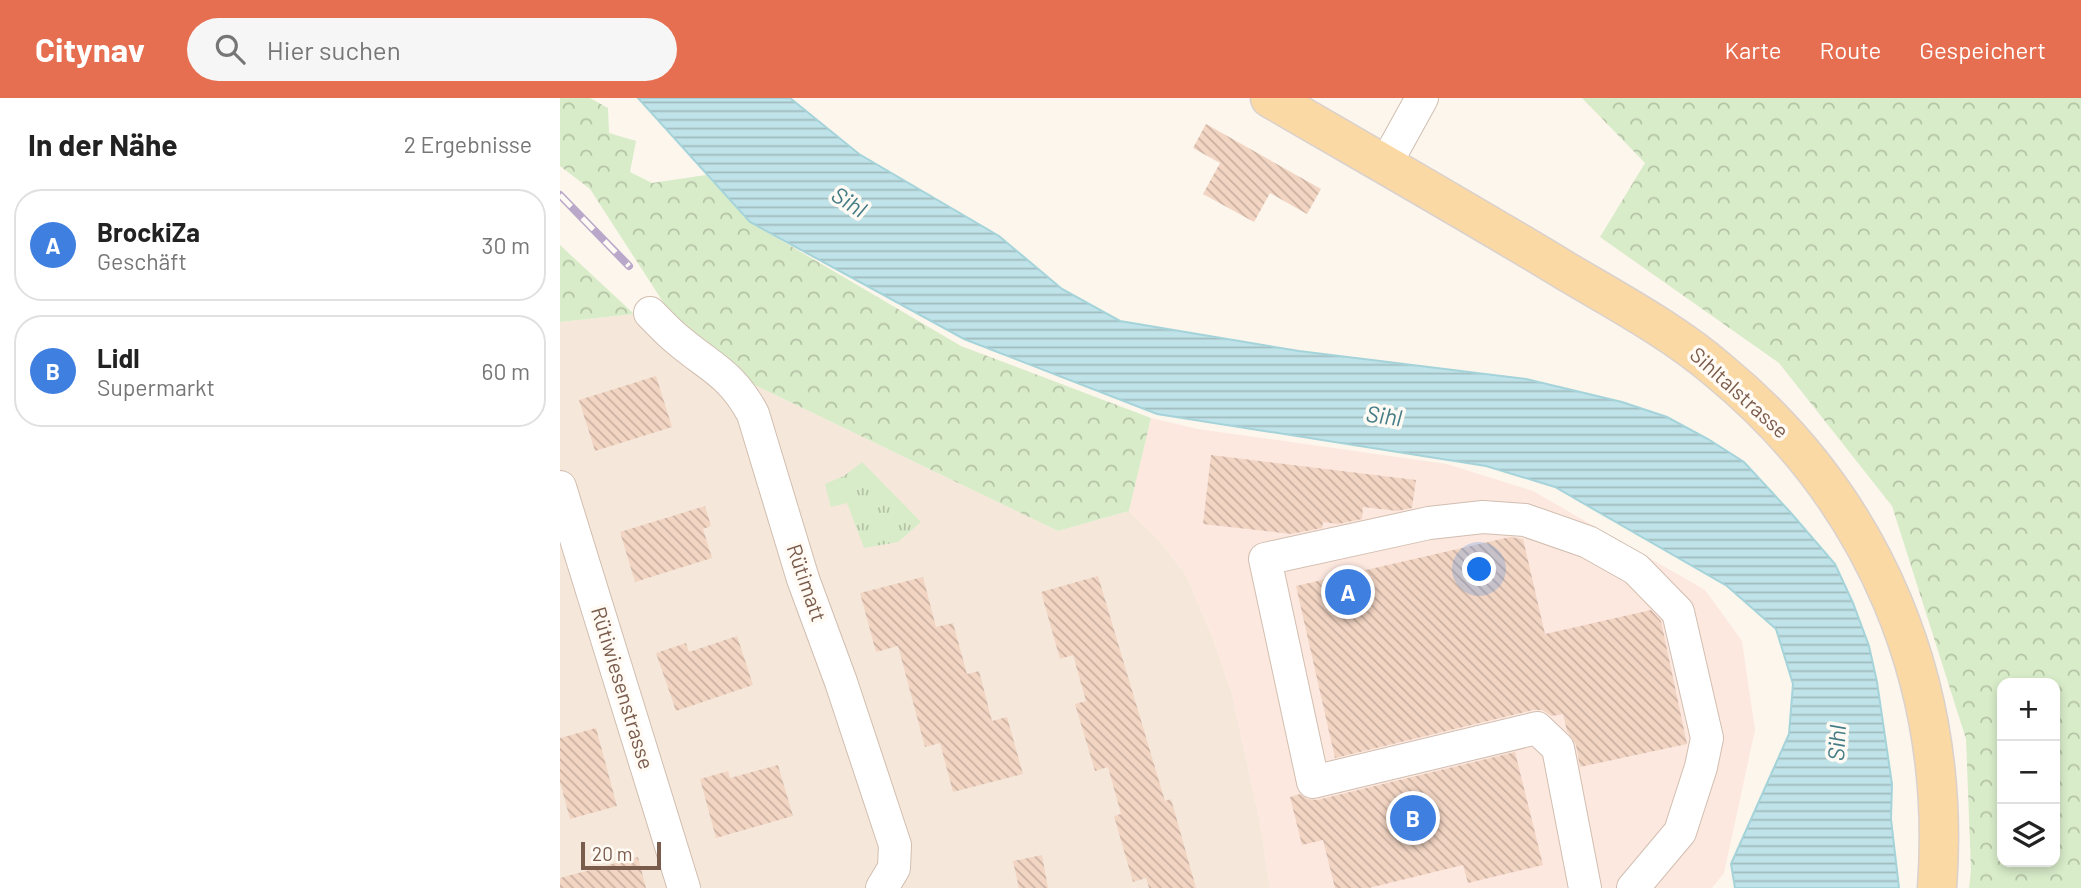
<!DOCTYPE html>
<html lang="de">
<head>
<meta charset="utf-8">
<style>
	body { margin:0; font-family:Barlow,sans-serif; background:#f6f6f6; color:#222 }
	.controls { position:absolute; right:21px; bottom:21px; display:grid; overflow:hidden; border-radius:14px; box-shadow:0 4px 10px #0003 }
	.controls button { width:63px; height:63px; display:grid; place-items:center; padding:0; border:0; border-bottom:2px solid #e0e0e0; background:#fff; color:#222; font:35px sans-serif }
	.scale { position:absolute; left:21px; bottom:18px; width:80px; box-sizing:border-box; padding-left:7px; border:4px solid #7a5c4d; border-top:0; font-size:19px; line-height:24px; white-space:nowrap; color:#7a5c4d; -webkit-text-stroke:5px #fffaf3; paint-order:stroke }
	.you { position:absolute; left:920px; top:472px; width:24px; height:24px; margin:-18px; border:5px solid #fff; border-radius:50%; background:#1a73e8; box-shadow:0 0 0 10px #1a73e833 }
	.badge { display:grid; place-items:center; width:46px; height:46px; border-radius:50%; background:#e76f51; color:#fff; font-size:23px; font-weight:700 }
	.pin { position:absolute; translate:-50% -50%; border:4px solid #fff; box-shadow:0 2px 7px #0006 }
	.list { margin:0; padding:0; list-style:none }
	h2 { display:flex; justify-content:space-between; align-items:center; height:91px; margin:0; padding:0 28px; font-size:30px }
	h2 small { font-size:23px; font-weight:400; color:#767676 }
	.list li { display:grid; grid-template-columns:46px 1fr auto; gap:21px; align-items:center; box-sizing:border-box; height:112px; margin:0 14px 14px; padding:0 14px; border:2px solid #e0e0e0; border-radius:28px }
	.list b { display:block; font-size:26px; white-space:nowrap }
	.list p { margin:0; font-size:23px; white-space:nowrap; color:#767676 }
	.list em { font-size:23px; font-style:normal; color:#767676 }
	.icon { flex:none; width:38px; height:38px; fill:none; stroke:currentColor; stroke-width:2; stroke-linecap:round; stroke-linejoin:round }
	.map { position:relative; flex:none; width:1521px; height:790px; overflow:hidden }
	header { display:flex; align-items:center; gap:42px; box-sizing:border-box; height:98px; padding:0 35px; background:#e76f51; color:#fff }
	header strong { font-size:33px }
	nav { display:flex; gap:38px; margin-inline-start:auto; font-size:24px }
	.search { width:490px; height:63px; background:#f6f6f6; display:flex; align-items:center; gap:18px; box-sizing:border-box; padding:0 24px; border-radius:38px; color:#767676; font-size:26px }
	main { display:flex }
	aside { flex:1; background:#fff }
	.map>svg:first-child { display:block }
	.residential { fill:#f5e8da }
	.commercial { fill:#fde8e0 }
	.grass { fill:url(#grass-tufts) }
	.forest { fill:url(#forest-crowns); fill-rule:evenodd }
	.water { fill:url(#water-rules); stroke:#a5d3da; stroke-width:2 }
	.building { fill:url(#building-back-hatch) }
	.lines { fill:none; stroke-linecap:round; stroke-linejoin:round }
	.minor-casing { stroke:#d1beb0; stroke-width:34 }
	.major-casing { stroke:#dad1cd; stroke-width:41 }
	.minor { stroke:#fff; stroke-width:32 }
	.major { stroke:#fbd9a5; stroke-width:38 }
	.rail-casing { stroke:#b9a8c9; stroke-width:8 }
	.rail { stroke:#fffaf3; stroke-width:5; stroke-dasharray:16; stroke-linecap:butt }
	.labels { text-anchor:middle; stroke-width:7; stroke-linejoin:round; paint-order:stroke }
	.street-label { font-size:21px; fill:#7a5c4d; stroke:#fffaf3 }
	.water-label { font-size:23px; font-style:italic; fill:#437c86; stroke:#fffaf3 }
</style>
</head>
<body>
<header>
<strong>Citynav</strong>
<div class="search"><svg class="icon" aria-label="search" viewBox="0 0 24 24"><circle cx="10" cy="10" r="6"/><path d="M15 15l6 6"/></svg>Hier suchen</div>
<nav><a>Karte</a><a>Route</a><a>Gespeichert</a></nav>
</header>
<main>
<aside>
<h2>In der Nähe<small>2 Ergebnisse</small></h2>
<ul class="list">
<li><span class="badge" style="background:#3f7fe0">A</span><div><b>BrockiZa</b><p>Geschäft</p></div><em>30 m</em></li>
<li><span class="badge" style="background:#3f7fe0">B</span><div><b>Lidl</b><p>Supermarkt</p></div><em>60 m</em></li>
</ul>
</aside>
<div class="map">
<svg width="1521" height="790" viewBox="0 0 1521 790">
	<defs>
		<pattern id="grass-tufts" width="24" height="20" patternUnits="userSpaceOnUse" patternTransform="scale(1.75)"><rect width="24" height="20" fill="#d8ecc9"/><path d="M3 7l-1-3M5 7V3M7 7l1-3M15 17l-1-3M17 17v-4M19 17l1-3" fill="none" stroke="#b4c2a5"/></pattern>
		<pattern id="forest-crowns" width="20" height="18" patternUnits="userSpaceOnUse" patternTransform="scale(1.75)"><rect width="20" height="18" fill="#d8ecc9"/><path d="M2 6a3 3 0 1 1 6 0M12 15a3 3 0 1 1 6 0" fill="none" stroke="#b4c2a5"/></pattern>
		<pattern id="water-rules" width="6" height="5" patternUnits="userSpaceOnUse" patternTransform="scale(1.75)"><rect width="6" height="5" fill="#bfe3e8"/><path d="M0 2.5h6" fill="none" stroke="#a0bbbe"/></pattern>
		<pattern id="building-back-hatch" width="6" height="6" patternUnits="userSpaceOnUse" patternTransform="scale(1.75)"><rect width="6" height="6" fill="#f3d5c3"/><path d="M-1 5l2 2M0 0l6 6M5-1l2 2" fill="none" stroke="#cab0a1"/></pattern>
	</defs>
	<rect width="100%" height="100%" fill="#fdf6ec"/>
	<!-- residential -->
	<polygon class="residential" points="74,216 174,277 498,433 569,413 600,443 626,477 653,540 672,596 700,724 710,790 0,790 0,224"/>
	<!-- commercial -->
	<polygon class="commercial" points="591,320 638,331 887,366 973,393 1145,492 1182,543 1195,632 1164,775 1152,790 710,790 700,724 672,596 653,540 626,477 600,443 569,413"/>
	<!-- grass -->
	<polygon class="grass" points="302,364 361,424 338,444 304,450 287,405 271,409 265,386 284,378"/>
	<!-- forest -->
	<g class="forest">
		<polygon points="0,0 30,0 48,10 49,35 76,43 70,74 92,85 146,77 190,124 401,248 591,320 569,413 498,433 174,277 116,224 30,91 0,68"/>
		<path d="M1022,0H1521V790H1409L1411,772L1406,641L1332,408L1219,265L1040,139L1085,65ZM1442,585H1495V764H1442Z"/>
		<polygon points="0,147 74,216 0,224"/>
	</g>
	<!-- water -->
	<polygon class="water" points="78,0 230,0 299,56 439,138 502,191 560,223 739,253 966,281 1062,304 1107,319 1148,341 1184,364 1231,415 1275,466 1293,505 1309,548 1317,584 1332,686 1331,721 1339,790 1175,790 1171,766 1229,636 1233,586 1216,531 1167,488 995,389 926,368 597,316 404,241 190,124"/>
	<!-- building -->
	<g class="building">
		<polygon points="646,26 761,91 747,116 710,95 694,124 643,96 660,65 633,50"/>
		<polygon points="96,278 112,329 35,353 19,302"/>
		<polygon points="651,357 856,382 852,410 837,413 803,409 802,421 778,426 763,424 762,430 731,436 643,426"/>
		<polygon points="145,408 151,428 143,431 152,460 75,484 60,434"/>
		<polygon points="950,439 963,441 985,536 1091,512 1101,523 1127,646 1020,669 1016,647 1007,633 1003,616 992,618 982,612 973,612 775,660 736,488"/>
		<polygon points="538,478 605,703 611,701 636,790 589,790 586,780 573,784 554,718 561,716 548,669 535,673 515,606 526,603 513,557 500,561 481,494"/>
		<polygon points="363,479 376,529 393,525 407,576 419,573 432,623 447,619 463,676 393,694 380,645 365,649 338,548 316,554 300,495"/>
		<polygon points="177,538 193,587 116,613 96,555 126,545 129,554"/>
		<polygon points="36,630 57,708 10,721 0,684 0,640"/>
		<polygon points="955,654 983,767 908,785 903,767 809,790 775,790 763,742 742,747 730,699 740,696 747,701 757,702"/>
		<polygon points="218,667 233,718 156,740 140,681 168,673 170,680"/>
		<polygon points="482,757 488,790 459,790 453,763"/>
		<polygon points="78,759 86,790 0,790 0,780"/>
	</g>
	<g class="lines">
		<!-- minor casing -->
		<g class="minor-casing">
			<g id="minor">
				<polyline points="825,67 862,0"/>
				<path d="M90,215C99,224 108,234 118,242C151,270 171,275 193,316L243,481L281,584L335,747L334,770L322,790"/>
				<polyline points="0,389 124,790"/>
				<polyline points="1025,790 998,650 977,630 753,684 705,461 869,425 923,419 965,422 1028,444 1076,471 1118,514 1147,640 1141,669 1120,734 1073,790"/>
			</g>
		</g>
		<!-- major casing -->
		<g class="major-casing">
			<path id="major" d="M710,0C808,57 907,113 1004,172C1056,203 1111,232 1158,272C1316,402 1392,587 1377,790"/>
		</g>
		<!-- minor -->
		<use href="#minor" class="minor"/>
		<!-- major -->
		<use href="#major" class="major"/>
		<!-- rail casing -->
		<g class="rail-casing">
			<polyline id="rail" points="0,97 69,168"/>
		</g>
		<!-- rail -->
		<use href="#rail" class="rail"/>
	</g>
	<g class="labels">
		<!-- street labels -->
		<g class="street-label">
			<text transform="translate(1179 295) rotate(42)" y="7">Sihltalstrasse</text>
			<text transform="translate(246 485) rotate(71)" y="7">Rütimatt</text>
			<text transform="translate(62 590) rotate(73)" y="7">Rütiwiesenstrasse</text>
		</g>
		<!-- water labels -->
		<g class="water-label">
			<text transform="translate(289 104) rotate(33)" y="8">Sihl</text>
			<text transform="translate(824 318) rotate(8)" y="8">Sihl</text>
			<text transform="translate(1277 645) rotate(-87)" y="8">Sihl</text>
		</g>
	</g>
</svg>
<div class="controls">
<button>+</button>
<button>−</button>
<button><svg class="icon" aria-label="layers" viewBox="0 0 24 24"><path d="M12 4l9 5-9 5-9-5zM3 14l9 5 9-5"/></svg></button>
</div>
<div class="scale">20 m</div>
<div class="you"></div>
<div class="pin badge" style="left:788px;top:494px;background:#3f7fe0">A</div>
<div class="pin badge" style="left:853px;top:720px;background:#3f7fe0">B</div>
</div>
</main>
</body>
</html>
